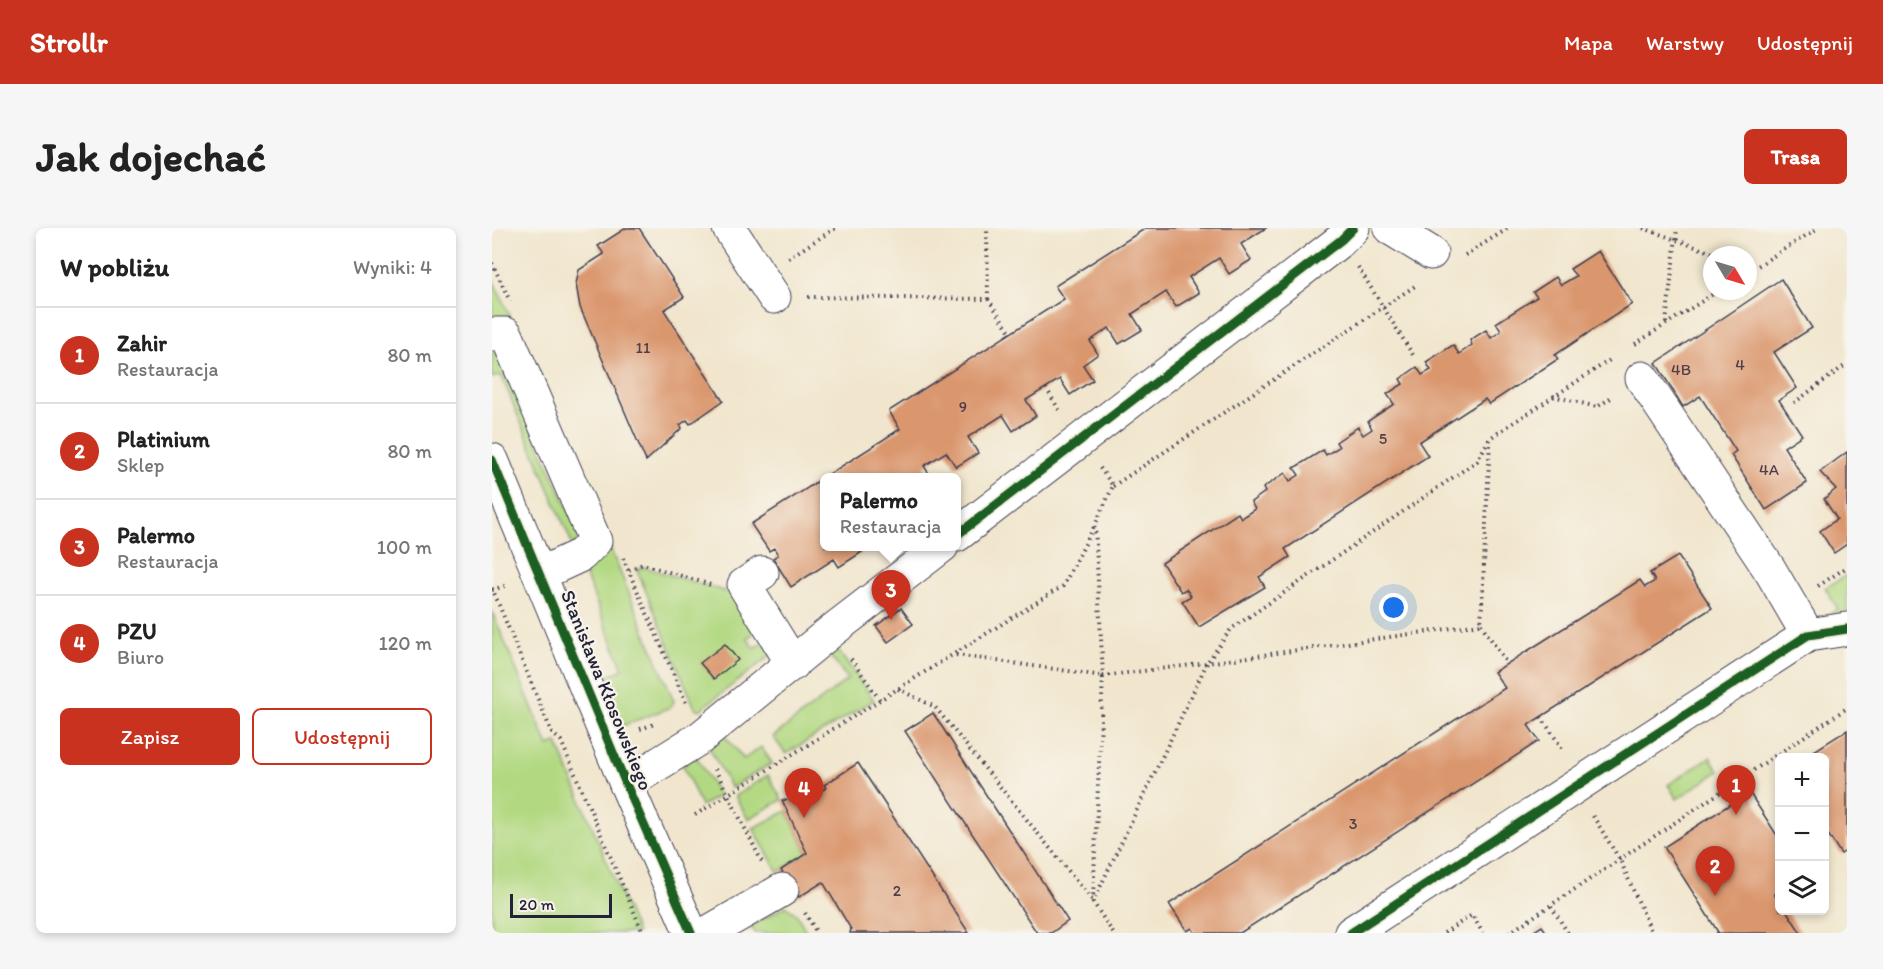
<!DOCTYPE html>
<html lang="pl">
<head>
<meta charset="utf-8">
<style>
	body { margin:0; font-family:Itim,sans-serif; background:#f6f6f6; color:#222 }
	.controls { position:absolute; right:18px; bottom:18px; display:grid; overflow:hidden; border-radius:9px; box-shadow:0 3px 9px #0003 }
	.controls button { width:54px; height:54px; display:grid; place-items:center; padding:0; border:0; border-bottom:2px solid #e0e0e0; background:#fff; color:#222; font:30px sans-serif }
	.compass { position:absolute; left:1211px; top:18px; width:54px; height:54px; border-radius:50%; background:#fff; box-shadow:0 3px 9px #0003; rotate:128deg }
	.scale { position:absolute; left:18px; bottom:15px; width:102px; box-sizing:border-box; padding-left:6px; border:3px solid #22223b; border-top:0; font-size:16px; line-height:21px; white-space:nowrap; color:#22223b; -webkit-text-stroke:4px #f7f3e8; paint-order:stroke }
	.you { position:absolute; left:902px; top:380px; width:21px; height:21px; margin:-15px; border:4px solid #fff; border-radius:50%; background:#1a73e8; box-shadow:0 0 0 9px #1a73e833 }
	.badge { display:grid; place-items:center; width:39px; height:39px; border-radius:50%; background:#c8321e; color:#fff; font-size:20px; font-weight:700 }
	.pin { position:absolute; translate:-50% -50px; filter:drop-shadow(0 2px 3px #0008) }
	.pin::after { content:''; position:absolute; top:32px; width:21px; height:18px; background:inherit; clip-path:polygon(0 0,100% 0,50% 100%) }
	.popup { position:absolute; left:328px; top:245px; width:141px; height:78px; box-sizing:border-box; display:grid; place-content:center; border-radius:9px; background:#fff; filter:drop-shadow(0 2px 4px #0005); font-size:20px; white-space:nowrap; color:#767676 }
	.popup b { font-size:22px; color:#222 }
	.popup::after { content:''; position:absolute; left:50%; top:100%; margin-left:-12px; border:12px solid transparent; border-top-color:#fff }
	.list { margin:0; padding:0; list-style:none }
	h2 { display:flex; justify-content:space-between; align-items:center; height:78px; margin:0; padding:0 24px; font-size:26px }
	h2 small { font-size:20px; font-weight:400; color:#767676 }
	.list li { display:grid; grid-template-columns:39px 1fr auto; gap:18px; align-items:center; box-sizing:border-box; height:96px; padding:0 24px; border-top:2px solid #e0e0e0 }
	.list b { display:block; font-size:22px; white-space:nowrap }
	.list p { margin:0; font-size:20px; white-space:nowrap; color:#767676 }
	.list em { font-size:20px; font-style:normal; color:#767676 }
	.actions { display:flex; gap:12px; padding:18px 24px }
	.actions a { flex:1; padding:14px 0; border:2px solid #c8321e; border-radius:9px; text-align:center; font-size:21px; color:#c8321e }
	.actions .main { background:#c8321e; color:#fff }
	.icon { flex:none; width:33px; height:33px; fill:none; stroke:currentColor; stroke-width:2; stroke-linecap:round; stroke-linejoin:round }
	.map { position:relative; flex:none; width:1355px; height:705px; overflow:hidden; border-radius:9px }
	header { display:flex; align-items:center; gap:36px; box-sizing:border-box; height:84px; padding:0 30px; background:#c8321e; color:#fff }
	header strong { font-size:28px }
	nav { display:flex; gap:33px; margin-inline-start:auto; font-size:21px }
	.intro { display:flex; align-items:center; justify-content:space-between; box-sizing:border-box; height:144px; padding:0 36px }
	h1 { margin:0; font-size:42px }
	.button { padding:15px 27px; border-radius:9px; background:#c8321e; color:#fff; font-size:21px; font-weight:700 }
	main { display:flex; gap:36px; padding:0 36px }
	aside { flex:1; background:#fff; border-radius:9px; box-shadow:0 3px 9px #0003 }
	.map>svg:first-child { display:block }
	.green { fill:#b2d982; stroke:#6a7e5e; stroke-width:1.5 }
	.building { fill:#da966d }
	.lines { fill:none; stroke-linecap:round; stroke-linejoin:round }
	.minor-casing { stroke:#413f51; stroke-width:35 }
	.path { stroke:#413f51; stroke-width:4; stroke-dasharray:1.5 4.5; stroke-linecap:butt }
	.minor { stroke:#fff; stroke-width:33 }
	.cycleway-casing { stroke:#f7f3e8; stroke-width:13 }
	.cycleway { stroke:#1b5e20; stroke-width:9 }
	.labels { text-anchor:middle; stroke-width:4.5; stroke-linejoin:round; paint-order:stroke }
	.number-label { font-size:16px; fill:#503f48 }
	.street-label { font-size:20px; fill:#22223b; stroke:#f7f3e8 }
</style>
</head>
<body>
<header>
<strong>Strollr</strong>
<nav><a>Mapa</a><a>Warstwy</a><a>Udostępnij</a></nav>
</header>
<div class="intro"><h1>Jak dojechać</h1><a class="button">Trasa</a></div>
<main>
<aside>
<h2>W pobliżu<small>Wyniki: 4</small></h2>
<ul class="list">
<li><span class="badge">1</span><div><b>Zahir</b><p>Restauracja</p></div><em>80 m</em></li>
<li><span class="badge">2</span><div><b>Platinium</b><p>Sklep</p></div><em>80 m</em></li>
<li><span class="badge">3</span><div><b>Palermo</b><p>Restauracja</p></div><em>100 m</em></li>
<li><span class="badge">4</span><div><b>PZU</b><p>Biuro</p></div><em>120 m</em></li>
</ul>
<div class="actions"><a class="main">Zapisz</a><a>Udostępnij</a></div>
</aside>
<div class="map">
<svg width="1355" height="705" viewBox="0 0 1355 705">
	<rect width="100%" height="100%" fill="#f7f3e8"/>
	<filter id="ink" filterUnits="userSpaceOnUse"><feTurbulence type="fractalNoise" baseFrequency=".0167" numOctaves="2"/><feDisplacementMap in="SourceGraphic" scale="12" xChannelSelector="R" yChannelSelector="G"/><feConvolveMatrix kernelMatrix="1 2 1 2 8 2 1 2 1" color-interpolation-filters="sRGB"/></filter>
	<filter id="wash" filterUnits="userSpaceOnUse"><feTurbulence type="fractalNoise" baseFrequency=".008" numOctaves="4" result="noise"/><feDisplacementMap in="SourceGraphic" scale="24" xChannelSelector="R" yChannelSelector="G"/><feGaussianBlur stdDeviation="1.35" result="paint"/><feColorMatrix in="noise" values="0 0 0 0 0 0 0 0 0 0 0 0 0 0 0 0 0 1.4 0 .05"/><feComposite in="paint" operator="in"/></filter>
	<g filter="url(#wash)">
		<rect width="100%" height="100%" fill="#f1e6cd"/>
		<!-- green -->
		<g class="green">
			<polygon points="0,50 18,88 0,90"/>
			<polygon points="4,121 89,309 81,318 9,147 0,150 0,122"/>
			<polygon points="116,315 182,473 179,479 130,498 113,454 118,447 131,441 91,341"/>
			<polygon points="151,339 249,368 268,400 255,410 262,420 276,412 279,427 208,482 203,480 145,342"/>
			<polygon points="1355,347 1355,388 1327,393 1346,381 1333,360"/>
			<polygon points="0,383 56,518 65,515 145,705 0,705"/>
			<polygon points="342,417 382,472 294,526 281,509 356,451 337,427 336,421"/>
			<polygon points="232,507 252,531 269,519 280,535 239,560 217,519"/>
			<polygon points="204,528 227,568 209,578 191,537"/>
			<polygon points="1218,529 1227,543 1185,571 1176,557"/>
			<polygon points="276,547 290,572 256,591 243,568"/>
			<polygon points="295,583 315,625 286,644 261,600"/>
			<polygon points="294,678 305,687 315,705 263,705 259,698"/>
		</g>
		<g id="blocks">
			<!-- building -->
			<g class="building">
				<polygon points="134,0 147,0 192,69 172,82 231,173 198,196 195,192 188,197 190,200 154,233 88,79 84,56 87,42 112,26 106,18"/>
				<polygon points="654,0 774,0 749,16 759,32 737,46 727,30 697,49 707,65 684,79 674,64 640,86 650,102 627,116 617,100 598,113 606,126 591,137 601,152 578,167 568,151 534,172 544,188 521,203 511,187 476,209 486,225 464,239 454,224 432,238 439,249 333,249 333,318 366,318 370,324 347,339 342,331 299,359 281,330 286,327 282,320 277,323 259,296 408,201 397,183 572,71 563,58"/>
				<polygon points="1106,23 1140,76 1063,127 1066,131 997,176 993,171 927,214 936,228 793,321 798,329 767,349 773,359 707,399 690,373 699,368 694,361 689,364 670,335 746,285 749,290 763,281 759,274 773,264 771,260 793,245 798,253 807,247 802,240 831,222 834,227 847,219 844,214 866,199 871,207 880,201 876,193 902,176 895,166 911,156 908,151 925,139 930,147 939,142 934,134 961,117 967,126 980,117 978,112 994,102 999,110 1009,103 1004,95 1045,69 1041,64 1064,49 1069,57 1084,48 1078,41"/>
				<polygon points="1289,51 1320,100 1282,124 1305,160 1287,172 1310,207 1292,219 1315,255 1274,282 1239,227 1244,223 1208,168 1191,179 1164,135"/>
				<polygon points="1355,224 1355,316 1342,325 1328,303 1345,291 1332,271 1344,261 1328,244"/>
				<polygon points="1186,328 1220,380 1036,497 1047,513 748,705 703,705 700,700 695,703 677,676 1013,460 1002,444 1148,352 1153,359 1163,353 1158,345"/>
				<polygon points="409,380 421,396 396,414 384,398"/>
				<polygon points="233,416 246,432 222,451 208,435"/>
				<polygon points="441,485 576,693 559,705 545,705 413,503"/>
				<polygon points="1355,502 1355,622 1349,626 1332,600 1332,530 1311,530"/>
				<polygon points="366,535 477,705 358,705 359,701 331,654 307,669 289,642 315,625 290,572 307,573 308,567 325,562 327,564 334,560 332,557"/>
				<polygon points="1257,564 1288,612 1288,663 1282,666 1288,674 1288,682 1294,682 1309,705 1224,705 1226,704 1172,619"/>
				<polygon points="1050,698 1055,705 1039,705"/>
			</g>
		</g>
	</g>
	<g filter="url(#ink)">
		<use href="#blocks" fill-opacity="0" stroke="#413f51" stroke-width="1.5"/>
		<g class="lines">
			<!-- minor casing -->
			<g class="minor-casing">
				<g id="minor">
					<polyline points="237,0 282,69"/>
					<polyline points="898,0 939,25"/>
					<polyline points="0,106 14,106 103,313 89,327 48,346"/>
					<polyline points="1150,150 1278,342 1316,407"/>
					<polyline points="0,232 134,556 199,705"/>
					<polyline points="465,307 849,12 861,0"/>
					<polyline points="270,345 252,357 301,436"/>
					<polyline points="134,556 208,510 337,405 450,318"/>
					<polyline points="215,705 290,662"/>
					<polyline points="859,705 1316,407 1355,401"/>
				</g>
			</g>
			<!-- path -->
			<g class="path">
				<polyline points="1151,0 1226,27"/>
				<polyline points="973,27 1017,0"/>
				<polyline points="296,30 344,0"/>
				<polyline points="0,35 18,73"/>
				<polyline points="866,39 921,127"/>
				<polyline points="1256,44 1326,0"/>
				<polyline points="316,69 496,71 495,0"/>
				<polyline points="496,71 519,105"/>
				<polyline points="1174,95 1185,0"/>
				<polyline points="1143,116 1226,63"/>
				<polyline points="554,160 569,185"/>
				<polyline points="1061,168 1105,179 1122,168"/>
				<polyline points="1302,175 1355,136"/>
				<polyline points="608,240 621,258 603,297 611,448 715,435 739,401 985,233 998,210 1121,130"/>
				<polyline points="621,258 926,56"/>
				<polyline points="131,330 195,477"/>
				<polyline points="137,342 151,336 219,357"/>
				<polyline points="1326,358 1355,339"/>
				<polyline points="0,360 60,505 69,513 151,705"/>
				<polyline points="0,362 16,357"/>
				<polyline points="989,396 1015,436"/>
				<polyline points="464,427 611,448 601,670"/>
				<polyline points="359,431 388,472"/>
				<polyline points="406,461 443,479 601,673"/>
				<polyline points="1049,489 1072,523"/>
				<polyline points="148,501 163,496"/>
				<polyline points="223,541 270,634"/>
				<polyline points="203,587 571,358 602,299"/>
				<polyline points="1101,588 1128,632 1160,705"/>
				<polyline points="1059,678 1076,705"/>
				<polyline points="313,685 325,705"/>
				<polyline points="621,705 601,674 715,435 989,396 998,213"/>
				<polyline points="952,705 980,687 991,705"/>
				<polyline points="1017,705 1355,480"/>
			</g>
			<!-- minor -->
			<use href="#minor" class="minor"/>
			<!-- cycleway casing -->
			<g class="cycleway-casing">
				<g id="cycleway">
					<polyline points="0,232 134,556 199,705"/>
					<polyline points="465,307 849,12 861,0"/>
					<polyline points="859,705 1316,407 1355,401"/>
				</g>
			</g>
			<!-- cycleway -->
			<use href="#cycleway" class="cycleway"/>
		</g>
	</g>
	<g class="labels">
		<!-- number labels -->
		<g class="number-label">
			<text x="151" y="125">11</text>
			<text x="1248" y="142">4</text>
			<text x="1189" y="147">4B</text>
			<text x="471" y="184">9</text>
			<text x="891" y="216">5</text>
			<text x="1277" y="247">4A</text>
			<text x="861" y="601">3</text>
			<text x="405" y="668">2</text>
		</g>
		<!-- street labels -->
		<g class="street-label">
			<text transform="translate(115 462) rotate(68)" y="7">Stanisława Kłosowskiego</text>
		</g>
	</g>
</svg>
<div class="controls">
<button>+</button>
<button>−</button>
<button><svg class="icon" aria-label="layers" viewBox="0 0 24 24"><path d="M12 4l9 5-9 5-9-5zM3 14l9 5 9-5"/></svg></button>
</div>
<svg class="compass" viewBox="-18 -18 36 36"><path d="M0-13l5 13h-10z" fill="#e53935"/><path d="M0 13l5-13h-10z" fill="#767676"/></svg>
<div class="scale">20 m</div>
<div class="you"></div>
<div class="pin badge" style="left:1244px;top:587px">1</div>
<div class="pin badge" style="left:1223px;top:668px">2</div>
<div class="pin badge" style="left:399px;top:392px">3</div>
<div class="popup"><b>Palermo</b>Restauracja</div>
<div class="pin badge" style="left:312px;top:590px">4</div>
</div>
</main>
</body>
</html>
